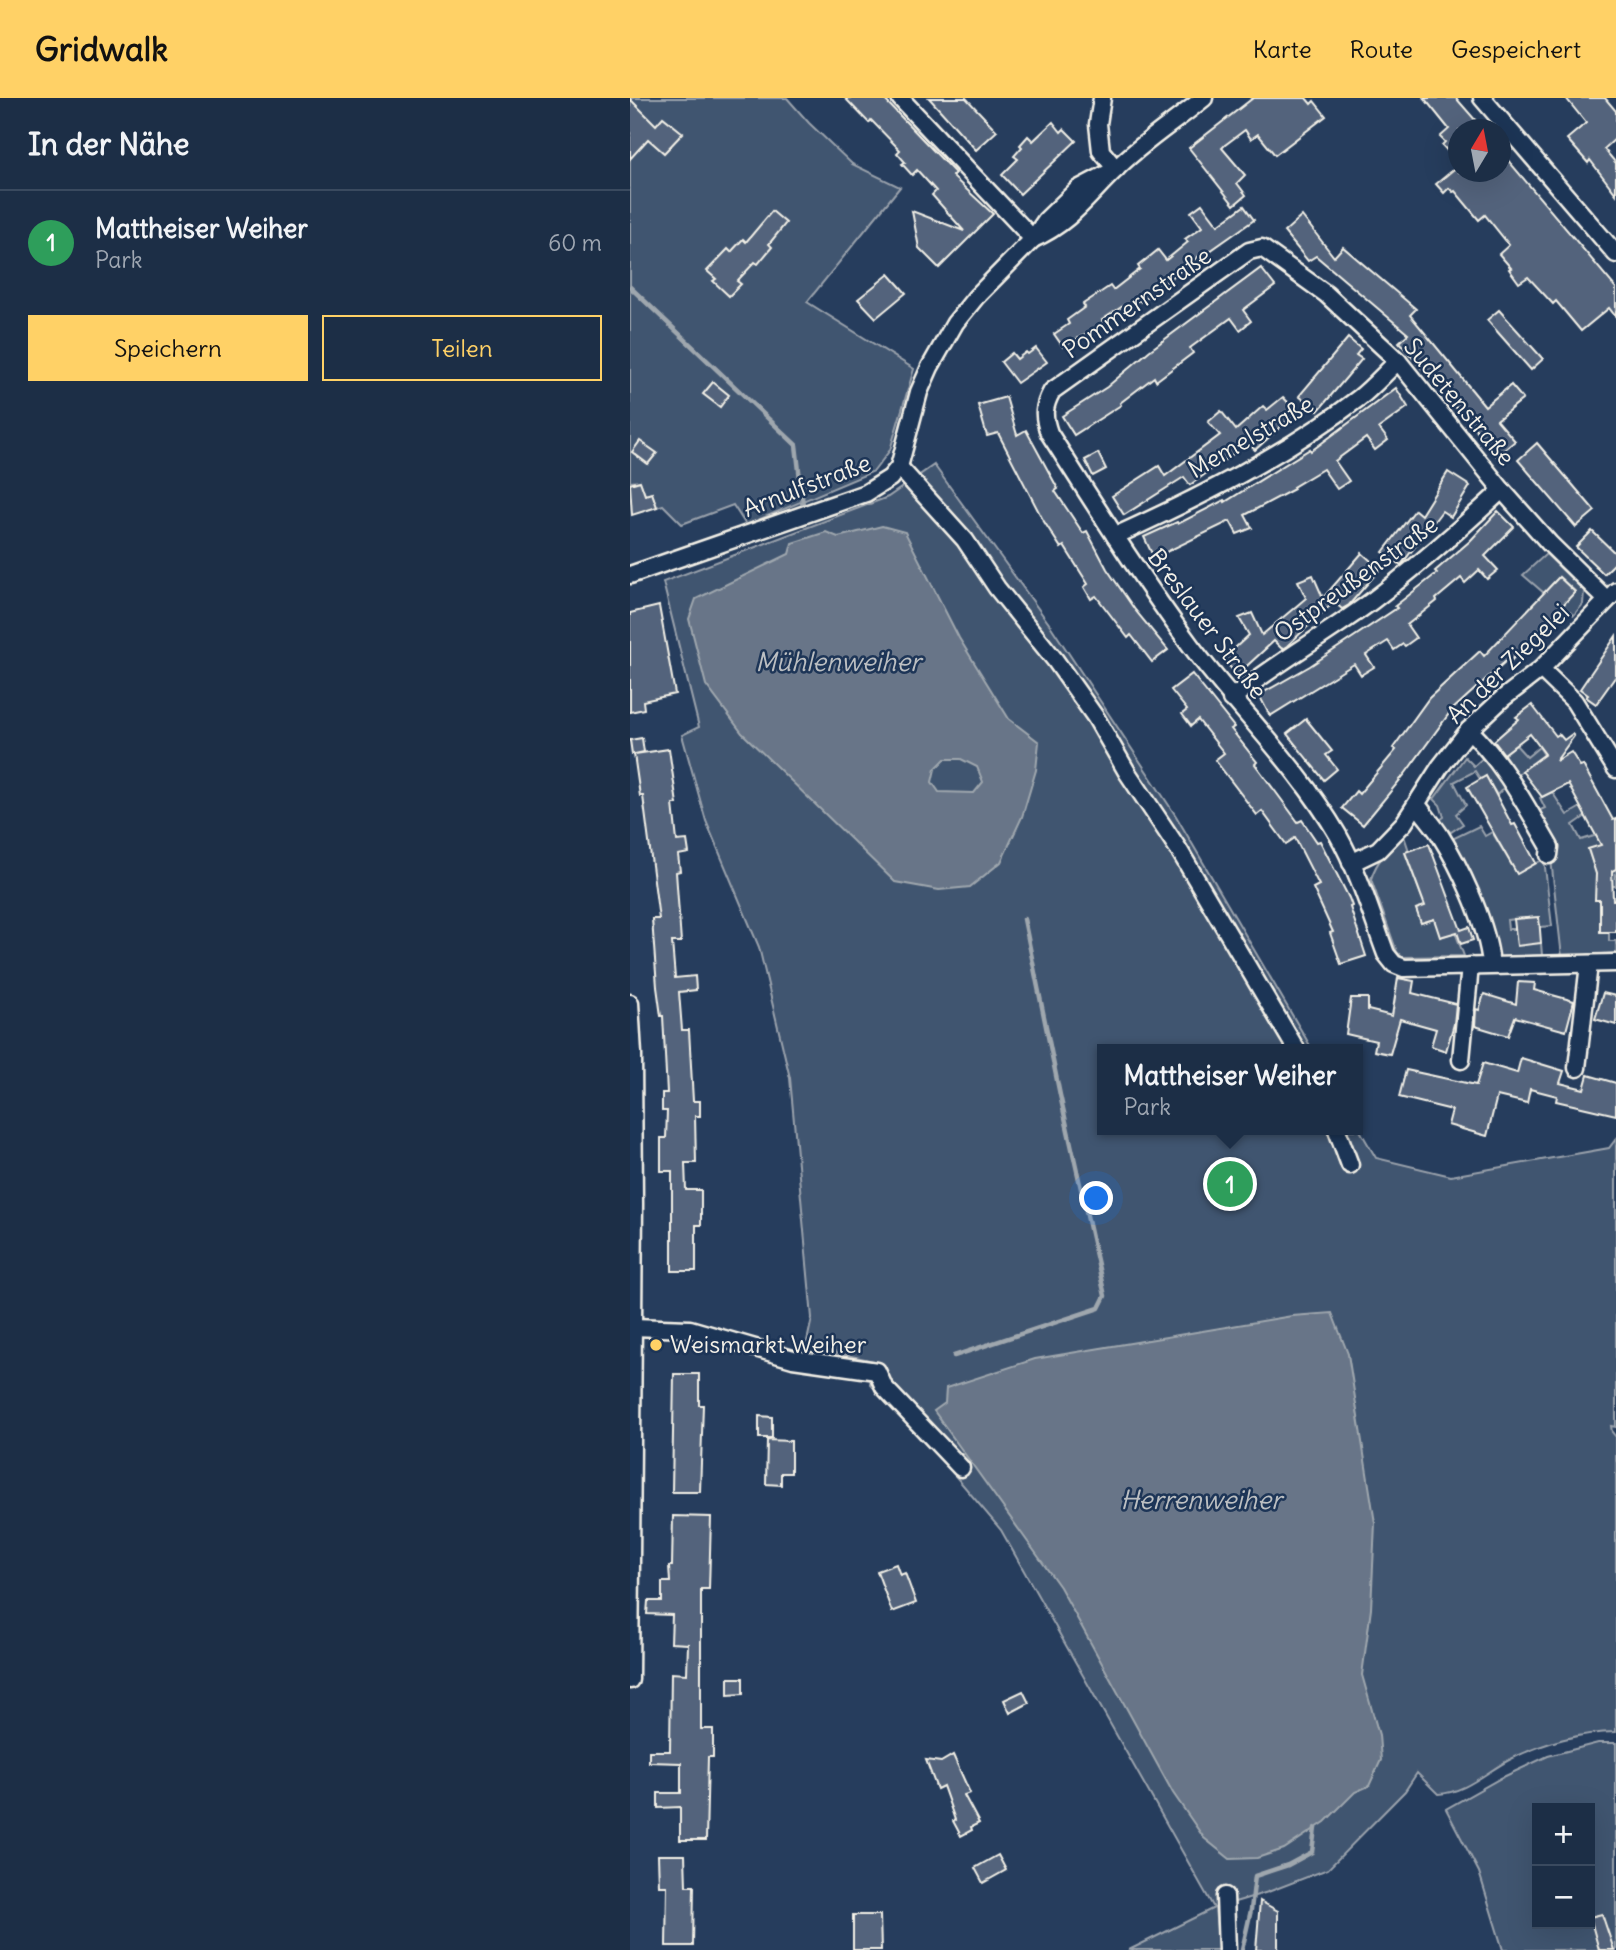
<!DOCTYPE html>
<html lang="de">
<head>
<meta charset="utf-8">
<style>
	body { margin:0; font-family:Delius,sans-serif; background:#293a51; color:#f1f3f6 }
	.controls { position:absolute; right:21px; bottom:21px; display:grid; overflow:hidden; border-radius:0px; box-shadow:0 7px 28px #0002 }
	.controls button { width:63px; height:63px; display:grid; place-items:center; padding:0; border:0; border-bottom:2px solid #3a4a5f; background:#1c2e46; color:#f1f3f6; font:35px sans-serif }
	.compass { position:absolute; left:818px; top:21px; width:63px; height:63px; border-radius:50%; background:#1c2e46; box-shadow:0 7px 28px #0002; rotate:10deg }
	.you { position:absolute; left:467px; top:1101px; width:24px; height:24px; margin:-18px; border:5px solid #fff; border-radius:50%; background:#1a73e8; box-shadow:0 0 0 10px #1a73e833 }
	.badge { display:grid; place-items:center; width:46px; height:46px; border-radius:50%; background:#ffd166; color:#fff; font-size:23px; font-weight:700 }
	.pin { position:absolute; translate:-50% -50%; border:4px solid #fff; box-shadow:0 2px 7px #0006 }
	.popup { position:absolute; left:467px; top:946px; width:266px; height:91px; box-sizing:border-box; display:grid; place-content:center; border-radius:0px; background:#1c2e46; filter:drop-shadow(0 2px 5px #0005); font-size:23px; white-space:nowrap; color:#a0a8b3 }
	.popup b { font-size:26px; color:#f1f3f6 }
	.popup::after { content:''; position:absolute; left:50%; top:100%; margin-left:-14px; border:14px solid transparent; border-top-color:#1c2e46 }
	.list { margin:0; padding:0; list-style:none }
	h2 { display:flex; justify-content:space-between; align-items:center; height:91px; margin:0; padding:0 28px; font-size:30px }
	h2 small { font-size:23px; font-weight:400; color:#a0a8b3 }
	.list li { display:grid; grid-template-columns:46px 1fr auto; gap:21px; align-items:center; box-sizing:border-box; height:105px; padding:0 28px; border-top:2px solid #3a4a5f }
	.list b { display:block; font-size:26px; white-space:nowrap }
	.list p { margin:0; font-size:23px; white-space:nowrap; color:#a0a8b3 }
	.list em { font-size:23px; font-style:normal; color:#a0a8b3 }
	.actions { display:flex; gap:14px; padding:21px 28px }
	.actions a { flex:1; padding:16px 0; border:2px solid #ffd166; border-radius:0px; text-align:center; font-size:24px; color:#ffd166 }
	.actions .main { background:#ffd166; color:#111 }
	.map { position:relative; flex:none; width:986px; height:1852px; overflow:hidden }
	header { display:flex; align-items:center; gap:42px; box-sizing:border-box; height:98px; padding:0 35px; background:#ffd166; color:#111 }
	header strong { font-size:33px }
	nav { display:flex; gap:38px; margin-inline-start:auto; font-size:24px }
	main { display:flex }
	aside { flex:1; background:#1c2e46 }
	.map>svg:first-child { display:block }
	.green { fill:#40546f; stroke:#9aa2ac; stroke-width:2; fill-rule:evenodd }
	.water { fill:#677588; stroke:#9fa7ae; stroke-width:2; fill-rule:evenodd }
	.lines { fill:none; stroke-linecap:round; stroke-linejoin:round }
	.stream { stroke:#9fa7ae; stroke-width:4.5 }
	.building { fill:#52647b; stroke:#f4f1e8; stroke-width:2 }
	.minor-casing { stroke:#f4f1e8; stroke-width:21 }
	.minor { stroke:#1d3557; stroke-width:16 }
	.poi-dot { fill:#ffd166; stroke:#1d3557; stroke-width:2.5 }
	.labels { text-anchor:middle; stroke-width:5; stroke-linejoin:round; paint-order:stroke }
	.street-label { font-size:24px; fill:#f4f1e8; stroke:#1d3557 }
	.poi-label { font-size:24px; fill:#f4f1e8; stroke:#1d3557; text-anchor:start }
	.water-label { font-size:26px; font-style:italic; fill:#bcbfc2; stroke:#1d3557 }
</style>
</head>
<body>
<header>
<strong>Gridwalk</strong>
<nav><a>Karte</a><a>Route</a><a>Gespeichert</a></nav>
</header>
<main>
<aside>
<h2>In der Nähe<small></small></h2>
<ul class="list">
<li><span class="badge" style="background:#2e9e5b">1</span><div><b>Mattheiser Weiher</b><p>Park</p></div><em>60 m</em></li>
</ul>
<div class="actions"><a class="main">Speichern</a><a>Teilen</a></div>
</aside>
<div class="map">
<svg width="986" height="1852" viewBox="0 0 986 1852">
	<rect width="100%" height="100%" fill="#263d5d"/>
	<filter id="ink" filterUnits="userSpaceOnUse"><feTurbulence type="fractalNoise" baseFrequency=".0143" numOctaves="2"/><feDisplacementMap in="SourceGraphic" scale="14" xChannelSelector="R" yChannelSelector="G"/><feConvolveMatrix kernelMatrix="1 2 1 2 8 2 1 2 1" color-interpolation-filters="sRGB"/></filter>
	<g filter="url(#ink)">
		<!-- green -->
		<g class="green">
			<polygon points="0,0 157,0 179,25 222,66 270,89 177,204 284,271 260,352 244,373 116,427 103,407 52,426 33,407 27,409 22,395 15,397 10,383 0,384"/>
			<path d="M304,367L420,527L546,718L682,951H472V1032H728V1029L746,1060L821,1078L979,1050L986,1041V1329L981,1328L982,1334L986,1339V1634C951,1634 913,1645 881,1661C857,1673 836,1695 808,1696L787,1675L775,1693L698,1771L638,1794L585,1810L589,1852H499L584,1810L371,1432L301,1349L240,1286L244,1263L176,1248L182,1220L160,980L129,849L76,723L52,637L69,629L33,484L258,399Z"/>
			<polygon points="916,456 954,493 953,506 944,517 932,508 945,493 929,479 914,495 893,477"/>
			<polygon points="886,647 897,659 909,649 920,666 903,665 884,679 869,660"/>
			<polygon points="856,657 878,685 867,697 856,679 850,681 845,673 824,684 836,707 826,716 833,726 821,734 806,725 814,719 810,707 804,701 835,659 844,668"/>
			<polygon points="922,694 937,717 951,709 956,718 943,727 951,742 974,735 977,746 958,752 964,769 973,766 976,775 986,771 986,788 966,788 966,802 970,802 970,834 979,834 979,843 986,843 986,855 932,859 921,761 928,752 906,714 915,710 910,700"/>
			<polygon points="849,728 855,738 862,734 887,776 914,761 922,828 910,829 908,819 877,822 878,831 885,831 887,847 911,845 912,857 863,860 818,743"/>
			<path d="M774,738L779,753L775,755L795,808L786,811L791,825L804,821L811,839L825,834L834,858L772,859L767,854L741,781C746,763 759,750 774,738Z"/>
			<path d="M968,1645H986V1852H873L849,1774L816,1711L871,1680L918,1658ZM907,1710H960V1826H907Z"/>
		</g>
		<!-- water -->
		<g class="water">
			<path d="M252,428L275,434L329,540L379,621L409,644L406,672L392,719L371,764L340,789L309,792L265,784L112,635L76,587L59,521L66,501L159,456L162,445L196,434L208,439ZM315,661H331L347,669L353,684L344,695L309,694L302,684L305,671Z"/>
			<polygon points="702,1215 718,1256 745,1425 741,1511 732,1577 749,1637 751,1662 739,1688 725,1694 695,1724 654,1751 627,1760 600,1761 574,1740 543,1695 430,1489 304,1313 315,1305 316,1290 405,1261 662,1218"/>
		</g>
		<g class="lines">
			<!-- stream -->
			<g class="stream">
				<polyline points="0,189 166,347 173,407"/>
				<polyline points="324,1258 469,1210 475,1198 430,997 394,821"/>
				<polyline points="612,1852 621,1812 625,1778 658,1767 682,1754 685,1730"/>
			</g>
		</g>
		<!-- building -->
		<g class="building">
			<polygon points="215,0 253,0 325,75 322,78 363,116 309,170 289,150 282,113 334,133 302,97 306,93 287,72 282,77 272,66 275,64 267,55 270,52 241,22 239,25"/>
			<polygon points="299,0 336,0 367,33 346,52"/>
			<polygon points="623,0 676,0 681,6 684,3 696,18 645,57 628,36 621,41 615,32 595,47 592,50 615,77 607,85 616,97 604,107 559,50"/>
			<polygon points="794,0 826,0 854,32 829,32 829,66 812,47 815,44 810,39 819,31"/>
			<polygon points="936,0 975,0 986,13 986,40 974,51 986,65 986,96 960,62 958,65 937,41 956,25"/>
			<polygon points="0,1 26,27 33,19 53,35 34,55 18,41 0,61"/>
			<polygon points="423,24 431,34 434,31 446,43 390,96 372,77 388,61 384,58 392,49 390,47 398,38 403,43"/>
			<polygon points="871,54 986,190 986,219 979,210 951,233 926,203 923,206 898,179 889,185 879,171 881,170 869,156 879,147 855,117 849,122 825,93 823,94 819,90 814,95 806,86 829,67 829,74 871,74"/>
			<polygon points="572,106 588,127 614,108 624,122 570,160 569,158 511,204 509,202 496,211 493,208 472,222 474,225 433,249 424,236 439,226 437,222 455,209 453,206 480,188 483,192 510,171 508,168 528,152 536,162 558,144 555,141 572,129 561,114"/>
			<polygon points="142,113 156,125 139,146 142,149 128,166 125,164 107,183 111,186 99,198 83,183 86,181 77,173 98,151 101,154 113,141 116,144"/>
			<polygon points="672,118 704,159 713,149 786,211 780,217 855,308 881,287 893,301 867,322 885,343 867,358 830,311 828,312 769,244 778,236 686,158 678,163 654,134"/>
			<polygon points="631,170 645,188 613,212 621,223 610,232 601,220 560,250 563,255 526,283 524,279 490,305 491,307 444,337 432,318 477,289 519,253"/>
			<polygon points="259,176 276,195 246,220 228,201"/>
			<polygon points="869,212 913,261 901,272 857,222"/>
			<polygon points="718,240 731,251 726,257 732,261 688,313 669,298"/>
			<polygon points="406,250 417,264 387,285 371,264 382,255 387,261 396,254 398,256"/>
			<polygon points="83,284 99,297 90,309 73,296"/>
			<polygon points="766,290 778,309 749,330 758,342 745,352 736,340 705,363 719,383 707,391 693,371 663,389 664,391 615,417 622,430 607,436 600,423 524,460 514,439 547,424 548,426 594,402 595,404 680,351 681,353"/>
			<polygon points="376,299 387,337 396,332 428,391 425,393 453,435 457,433 477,471 505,512 538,552 522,564 501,537 498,540 466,498 461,501 454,489 458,486 434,448 431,450 413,422 368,335 357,338 348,307"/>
			<polygon points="653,299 667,314 625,352 618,345 560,387 554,379 494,417 482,398 529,368 535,378 590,337 578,324 591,313 606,332 633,308 637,312"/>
			<polygon points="10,343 27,355 18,366 2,354"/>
			<polygon points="907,345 965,413 946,429 888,362"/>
			<polygon points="468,355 476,371 463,378 455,362"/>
			<polygon points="818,374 840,388 821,419 812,413 771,467 753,454 785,412 791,417"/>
			<polygon points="10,383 15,397 22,395 27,409 2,417 0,386"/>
			<polygon points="868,413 884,429 855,458 868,472 857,481 849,472 835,485 831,480 806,501 807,503 777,527 786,540 775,548 773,546 764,552 758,543 736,557 744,569 731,577 724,566 640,618 629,597 680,568 767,510 765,508 807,475 805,473 840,443"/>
			<polygon points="962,433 986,456 986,464 974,476 946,449"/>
			<polygon points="732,455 750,471 719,507 712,511 704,504 657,548 652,551 644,543 607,577 593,561 619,537 609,520 622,515 632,537 676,500 668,483 683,477 693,500"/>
			<polygon points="929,479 945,494 880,564 877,562 821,613 775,676 733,727 712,710 726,693 729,696 766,652 763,650 799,600 850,553 854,558"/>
			<polygon points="29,508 45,596 13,603 14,611 0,614 0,515"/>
			<polygon points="986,538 986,578 966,606 956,599 958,597 950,591"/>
			<polygon points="562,576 604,629 601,631 627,664 625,666 668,724 672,722 687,744 690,743 719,800 722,808 720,809 736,858 711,866 700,835 703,834 683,790 689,787 665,740 656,746 632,713 627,717 585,662 594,655 568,622 561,628 552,616 557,612 541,592"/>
			<polygon points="902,607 926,638 929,636 934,642 942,636 944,638 926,663 941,654 950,668 953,667 983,722 986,721 986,771 982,773 983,802 986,802 986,834 970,834 970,802 965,802 966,776 958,751 971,747 938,686 912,699 892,673 915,656 900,636 874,656 864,643 889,621 886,619"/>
			<polygon points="676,621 702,653 696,657 707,671 694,682 657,636"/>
			<polygon points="12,640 14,654 5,656 39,651 47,706 43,706 47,743 57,742 59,755 48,757 50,773 46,774 51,844 42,844 45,880 65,878 66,892 49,894 52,932 59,932 63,1003 70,1003 70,1018 65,1018 66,1065 55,1065 56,1092 71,1092 71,1127 66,1127 66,1173 42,1173 42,1073 31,1073 31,1040 36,1040 37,1013 32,1013 32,995 37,995 33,918 31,918 27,889 22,821 29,821 13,698 10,698 4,656 2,656 0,642"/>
			<polygon points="856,678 882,727 885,726 906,765 887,776 837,689"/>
			<polygon points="799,746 831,832 839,829 843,842 831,846 827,834 810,839 804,821 791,825 786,811 795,808 775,754"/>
			<polygon points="909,819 911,845 887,848 884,821"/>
			<polygon points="768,880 784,883 782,895 826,906 824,926 816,953 801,948 806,931 770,921 760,956 744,953 746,943 716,936 721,900 738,900 738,912 762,918"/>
			<polygon points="888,884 905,885 904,892 944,903 936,933 885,919 878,938 845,928 846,911 849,912 854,896 886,906"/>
			<polygon points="973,895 986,898 986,927 965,921"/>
			<polygon points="891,960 934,973 930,985 954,991 958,977 986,985 986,1017 926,1003 927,998 900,991 897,1005 867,998 857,1038 818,1027 822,1012 769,999 776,972 846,987 853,965 887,975"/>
			<polygon points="44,1276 69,1276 69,1307 73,1307 70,1394 42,1394"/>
			<polygon points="129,1318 142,1319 142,1340 129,1340"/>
			<polygon points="137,1342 161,1343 161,1375 151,1375 151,1387 136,1386"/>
			<polygon points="43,1418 81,1419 79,1491 71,1491 71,1631 83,1631 83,1659 78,1659 76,1742 50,1742 50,1709 28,1710 28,1695 51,1695 51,1665 19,1664 19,1653 40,1653 41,1575 57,1576 58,1546 41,1545 42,1517 17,1516 18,1503 32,1503 32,1484 40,1484 39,1468 42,1468"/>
			<polygon points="266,1466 270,1477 275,1475 286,1505 262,1514 247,1473"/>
			<polygon points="98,1580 113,1580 113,1596 98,1597"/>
			<polygon points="393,1593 399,1605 380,1615 374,1602"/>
			<polygon points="323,1657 340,1695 334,1697 349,1725 341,1729 342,1732 331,1738 323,1723 325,1722 313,1688 307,1691 296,1662 311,1664"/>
			<polygon points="28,1757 55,1757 56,1788 64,1788 63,1848 36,1848 37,1788 29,1788"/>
			<polygon points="368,1757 376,1772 353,1785 345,1770"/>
			<polygon points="630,1803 648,1813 648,1852 626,1852"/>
			<polygon points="972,1816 984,1852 969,1852 960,1819"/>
			<polygon points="223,1817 250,1817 251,1852 223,1852"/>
		</g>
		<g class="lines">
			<!-- minor casing -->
			<g class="minor-casing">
				<g id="minor">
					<polyline points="270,0 403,141"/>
					<polyline points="472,0 468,26 471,53 486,71"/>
					<polyline points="852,0 986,156"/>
					<path d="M403,141C440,125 457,99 485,72C511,45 545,24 574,0"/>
					<polyline points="269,369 335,442 367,490 425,562 466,620 497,674 549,752 666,951"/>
					<path d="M485,438C569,400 656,356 729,300C743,289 755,275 768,263"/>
					<polyline points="0,477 236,395 260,380 269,369 289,294 300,269 325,225 346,199 403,141 416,122 448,91 486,71"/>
					<path d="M977,502L920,446L872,392L768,263L696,196L632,150L619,153L422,293C413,309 413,318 419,335C465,407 510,479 561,548C609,612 668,668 708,737C729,774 741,816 756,856L764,866L774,870L986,865"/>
					<polyline points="911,571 944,603 986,671"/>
					<path d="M601,601C646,565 696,537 742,503C788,468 830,431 872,392"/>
					<path d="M839,632C874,665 896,708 920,749L919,757"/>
					<path d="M787,706C794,717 803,726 810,737C830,769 854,820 860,858"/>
					<polyline points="721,765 748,752 774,725 810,669 839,632 872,601 911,571 986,493"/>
					<polyline points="0,905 3,956 4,1106 0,1582"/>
					<polyline points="831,962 840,868"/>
					<polyline points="947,970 959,866"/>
					<polyline points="707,1032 720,1067"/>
					<polyline points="2,1229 60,1231 163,1261 247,1273 254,1289 331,1370"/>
					<polyline points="595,1798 597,1852"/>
				</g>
			</g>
			<!-- minor -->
			<use href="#minor" class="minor"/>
		</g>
	</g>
	<!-- markers -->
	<circle class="poi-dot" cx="26" cy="1247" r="7"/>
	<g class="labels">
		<!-- street labels -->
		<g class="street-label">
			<text transform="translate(507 205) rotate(-35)" y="8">Pommernstraße</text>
			<text transform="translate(829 304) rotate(50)" y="8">Sudetenstraße</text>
			<text transform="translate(621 339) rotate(-30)" y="8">Memelstraße</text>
			<text transform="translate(177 388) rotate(-21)" y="8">Arnulfstraße</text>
			<text transform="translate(726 481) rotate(-36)" y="8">Ostpreußenstraße</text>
			<text transform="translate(577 526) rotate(53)" y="8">Breslauer Straße</text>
			<text transform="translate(878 566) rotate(-44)" y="8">An der Ziegelei</text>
		</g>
		<!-- poi labels -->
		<g class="poi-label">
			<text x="40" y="1255">Weismarkt Weiher</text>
		</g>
		<!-- water labels -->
		<g class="water-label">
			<text x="208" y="573">Mühlenweiher</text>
			<text x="571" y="1411">Herrenweiher</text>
		</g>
	</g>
</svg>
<div class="controls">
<button>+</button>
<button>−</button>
</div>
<svg class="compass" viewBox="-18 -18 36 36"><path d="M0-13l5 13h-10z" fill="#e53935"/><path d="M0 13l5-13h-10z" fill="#a0a8b3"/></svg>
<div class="you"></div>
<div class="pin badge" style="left:600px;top:1086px;background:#2e9e5b">1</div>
<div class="popup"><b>Mattheiser Weiher</b>Park</div>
</div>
</main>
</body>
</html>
